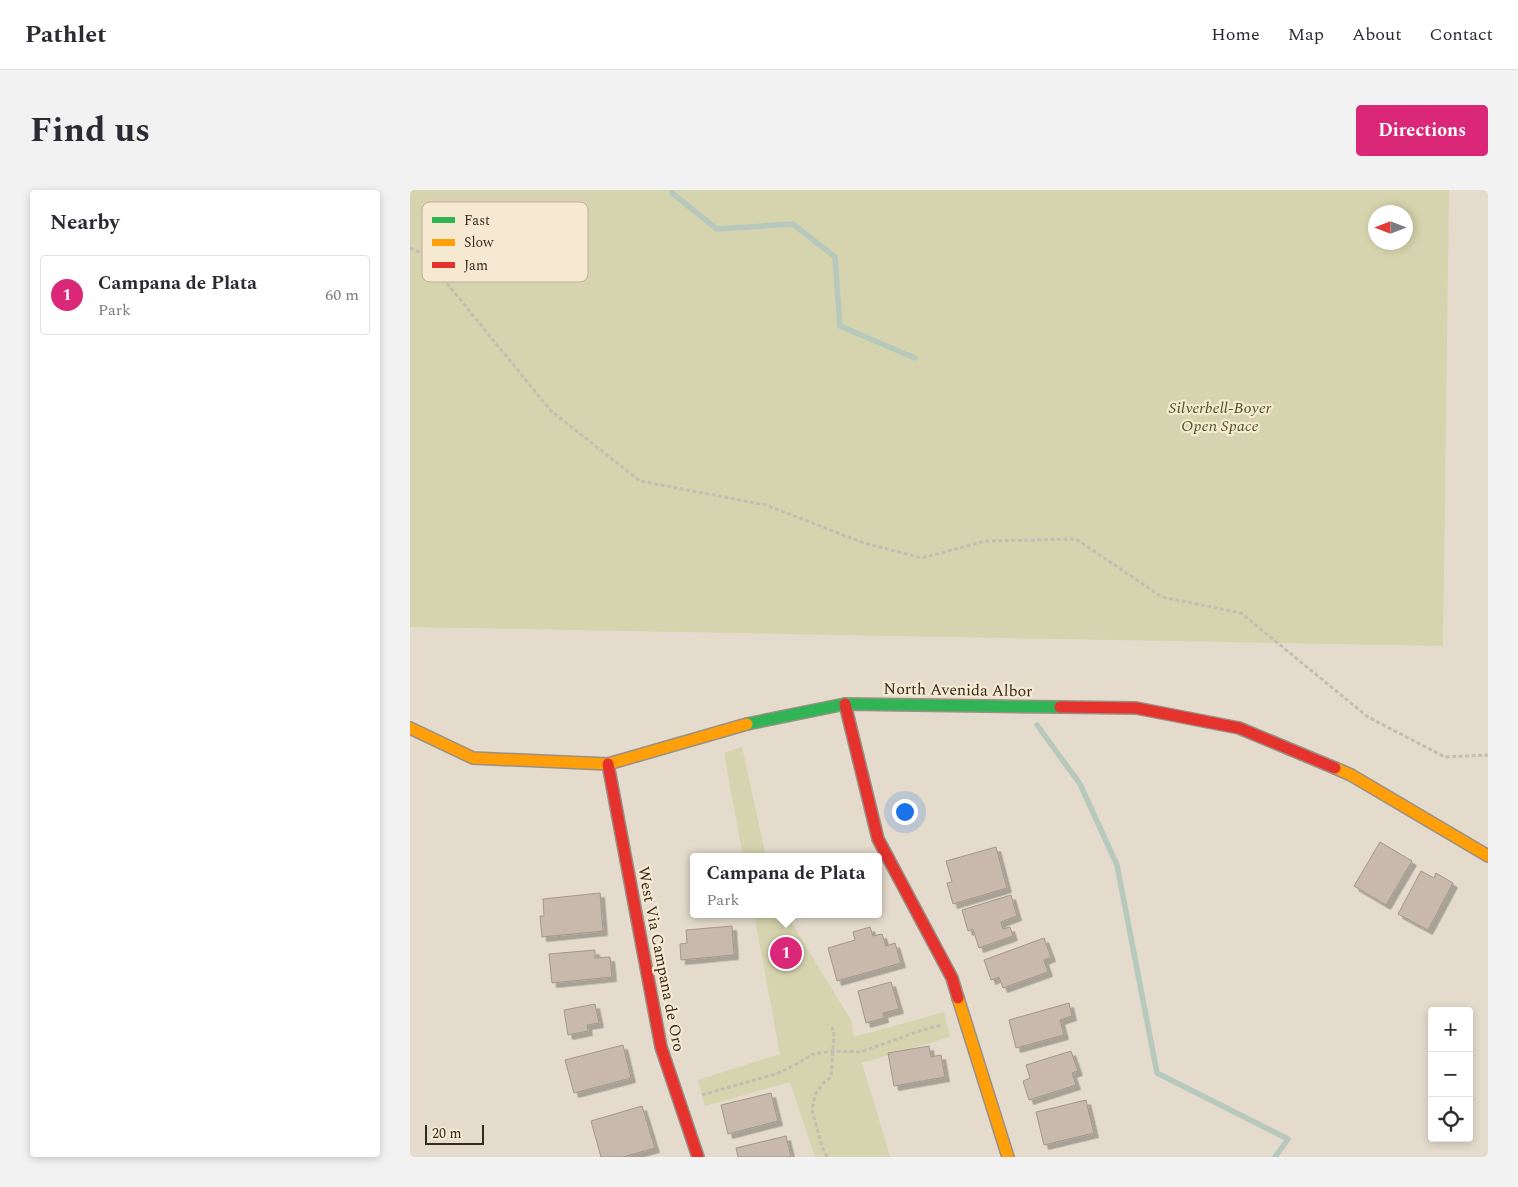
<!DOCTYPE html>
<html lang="en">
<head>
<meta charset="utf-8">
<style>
	body { margin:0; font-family:Spectral,serif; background:#f2f2f3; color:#2b2b33 }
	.controls { position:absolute; right:15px; bottom:15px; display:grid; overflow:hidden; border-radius:5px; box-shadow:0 2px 8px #0003 }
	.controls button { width:45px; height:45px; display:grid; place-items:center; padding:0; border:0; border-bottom:1px solid #e1e1e2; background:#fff; color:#2b2b33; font:25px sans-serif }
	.compass { position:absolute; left:958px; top:15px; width:45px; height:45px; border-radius:50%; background:#fff; box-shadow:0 2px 8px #0003; rotate:270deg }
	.scale { position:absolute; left:15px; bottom:12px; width:59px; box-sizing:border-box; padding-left:5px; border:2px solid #38281d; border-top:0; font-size:14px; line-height:18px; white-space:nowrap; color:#38281d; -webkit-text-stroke:4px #f6e9d1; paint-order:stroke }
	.you { position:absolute; left:494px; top:621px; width:18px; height:18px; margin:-12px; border:4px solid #fff; border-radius:50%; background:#1a73e8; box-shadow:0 0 0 8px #1a73e833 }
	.badge { display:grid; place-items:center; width:32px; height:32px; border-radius:50%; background:#db2777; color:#fff; font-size:16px; font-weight:700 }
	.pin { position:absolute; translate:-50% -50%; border:2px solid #fff; box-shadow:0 1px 5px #0006 }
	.popup { position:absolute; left:280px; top:663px; width:192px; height:65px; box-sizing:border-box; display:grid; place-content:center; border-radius:5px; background:#fff; filter:drop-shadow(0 1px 4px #0005); font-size:16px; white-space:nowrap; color:#7c7c81 }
	.popup b { font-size:19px; color:#2b2b33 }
	.popup::after { content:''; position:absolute; left:50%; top:100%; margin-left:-10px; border:10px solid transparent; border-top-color:#fff }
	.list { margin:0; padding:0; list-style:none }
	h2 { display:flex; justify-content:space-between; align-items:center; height:65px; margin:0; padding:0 20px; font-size:21px }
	h2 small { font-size:16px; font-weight:400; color:#7c7c81 }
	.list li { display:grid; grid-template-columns:32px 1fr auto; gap:15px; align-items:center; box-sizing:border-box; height:80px; margin:0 10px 10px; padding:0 10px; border:1px solid #e1e1e2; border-radius:5px }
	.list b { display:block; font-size:19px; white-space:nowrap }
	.list p { margin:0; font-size:16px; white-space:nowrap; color:#7c7c81 }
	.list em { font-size:16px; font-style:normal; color:#7c7c81 }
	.icon { flex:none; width:28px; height:28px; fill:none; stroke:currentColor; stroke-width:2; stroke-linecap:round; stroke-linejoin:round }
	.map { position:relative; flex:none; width:1078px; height:967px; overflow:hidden; border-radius:5px }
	header { display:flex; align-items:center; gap:30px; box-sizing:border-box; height:70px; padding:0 25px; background:#fff; border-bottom:1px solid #e1e1e2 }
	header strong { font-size:24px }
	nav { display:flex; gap:28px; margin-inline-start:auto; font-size:18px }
	.intro { display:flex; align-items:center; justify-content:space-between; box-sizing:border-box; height:120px; padding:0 30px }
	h1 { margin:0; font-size:35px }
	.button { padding:12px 22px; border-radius:5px; background:#db2777; color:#fff; font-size:18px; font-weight:700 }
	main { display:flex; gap:30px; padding:0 30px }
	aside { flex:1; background:#fff; border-radius:5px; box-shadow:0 2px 8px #0003 }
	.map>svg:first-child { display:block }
	.green { fill:#d6d4ae; fill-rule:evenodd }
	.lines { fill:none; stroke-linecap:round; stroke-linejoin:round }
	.stream { stroke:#b7c9bd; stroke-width:5.5 }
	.building { fill:#c8b9ac; stroke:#a4968b; filter:url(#shadow) }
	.fast-casing { stroke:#999085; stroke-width:14 }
	.slow-casing { stroke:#999085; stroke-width:14 }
	.jam-casing { stroke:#999085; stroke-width:14 }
	.path { stroke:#c5bdb4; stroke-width:3; stroke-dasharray:4 2.5; stroke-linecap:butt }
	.fast { stroke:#30b455; stroke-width:11 }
	.slow { stroke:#ff9f0a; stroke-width:11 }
	.jam { stroke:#e5322d; stroke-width:11 }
	.labels { text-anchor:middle; stroke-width:4.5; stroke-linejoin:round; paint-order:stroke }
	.park-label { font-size:16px; font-style:italic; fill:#4c5523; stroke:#f6e9d1 }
	.street-label { font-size:16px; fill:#38281d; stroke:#f6e9d1 }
	.key { fill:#f6e9d1; stroke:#bdaf9b; stroke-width:1 }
	.key-label { font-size:14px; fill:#38281d }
</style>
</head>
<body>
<header>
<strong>Pathlet</strong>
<nav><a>Home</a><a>Map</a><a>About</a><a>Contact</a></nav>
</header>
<div class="intro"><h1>Find us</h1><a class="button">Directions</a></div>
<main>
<aside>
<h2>Nearby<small></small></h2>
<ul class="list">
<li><span class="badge">1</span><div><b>Campana de Plata</b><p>Park</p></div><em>60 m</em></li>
</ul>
</aside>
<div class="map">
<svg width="1078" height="967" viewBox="0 0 1078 967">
	<defs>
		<filter id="shadow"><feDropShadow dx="4.5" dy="4.5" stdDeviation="0" flood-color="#0004"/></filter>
	</defs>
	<rect width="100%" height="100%" fill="#e4dbcc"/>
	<!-- green -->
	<g class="green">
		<path d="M0,0H1039L1033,456L0,437ZM966,22H996V52H966Z"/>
		<polygon points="332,557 356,667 333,667 314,563"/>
		<polygon points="344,724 376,724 441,830 444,847 534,822 540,847 452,873 480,967 405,967 380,892 295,916 288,890 370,864"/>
	</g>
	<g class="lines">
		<!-- stream -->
		<g class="stream">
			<polyline points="262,0 262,3 307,39 383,34 425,67 430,136 505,168"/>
			<polyline points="627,535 670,594 707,675 747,883 878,949 865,967"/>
		</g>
	</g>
	<!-- building -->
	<g class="building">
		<polygon points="970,652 1002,671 976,715 944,696"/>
		<polygon points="586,657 597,698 543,714 537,693 542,692 536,671"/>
		<polygon points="1011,681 1024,688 1026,683 1043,693 1018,740 988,724"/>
		<polygon points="190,703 193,741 132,747 130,726 134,726 133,709"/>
		<polygon points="601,705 607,726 591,732 593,739 600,737 603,746 569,758 563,739 558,741 552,720"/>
		<polygon points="322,736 324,765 271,770 270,754 277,753 276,740"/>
		<polygon points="460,737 463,746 472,744 476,756 485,753 491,773 427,791 418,758 445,750 443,742"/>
		<polygon points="634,748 641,767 634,770 638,782 593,798 589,787 581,790 574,770"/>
		<polygon points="185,760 185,768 200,767 202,787 142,793 139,764"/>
		<polygon points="481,792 489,819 473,823 474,828 456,833 448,801"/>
		<polygon points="659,813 662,826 650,830 654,845 606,858 599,830"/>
		<polygon points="185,814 189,833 177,835 178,841 158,845 154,820"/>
		<polygon points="213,855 221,888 164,903 155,870"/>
		<polygon points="519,856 521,867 531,865 535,887 484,896 478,863"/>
		<polygon points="661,861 668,881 662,883 666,895 619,910 613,891 620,888 616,875"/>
		<polygon points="361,903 368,931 318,944 311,915"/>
		<polygon points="676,910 684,943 634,955 626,922"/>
		<polygon points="232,916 245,958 213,967 191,967 181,931"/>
		<polygon points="376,946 381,967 328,967 326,958"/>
	</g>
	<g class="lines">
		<!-- fast casing -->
		<g class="fast-casing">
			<polyline id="fast" points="337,534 435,514 650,517"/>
		</g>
		<!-- slow casing -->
		<g class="slow-casing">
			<g id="slow">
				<polyline points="0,538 63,568 198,574 337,534"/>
				<polyline points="925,578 941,585 1078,666"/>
				<polyline points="548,808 598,967"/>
			</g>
		</g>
		<!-- jam casing -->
		<g class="jam-casing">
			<g id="jam">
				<polyline points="435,514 468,649 542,788 548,808"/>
				<polyline points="650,517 726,518 829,538 925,578"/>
				<polyline points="198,574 251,857 288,967"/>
			</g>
		</g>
		<!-- path -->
		<g class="path">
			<polyline points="0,58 13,64 141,221 230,291 356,315 454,353 512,368 575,351 666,349 752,407 831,423 958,527 1035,567 1078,565"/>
			<polyline points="292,905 366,884 385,875 403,864 423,861 451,862 509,841 532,835"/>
			<polyline points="417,967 412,957 402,920 405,905 413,893 421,887 424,844 422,837"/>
		</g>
		<!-- fast -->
		<use href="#fast" class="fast"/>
		<!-- slow -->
		<use href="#slow" class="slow"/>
		<!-- jam -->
		<use href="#jam" class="jam"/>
	</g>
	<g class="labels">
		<!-- park labels -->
		<g class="park-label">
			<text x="810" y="223">Silverbell-Boyer<tspan x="810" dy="18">Open Space</tspan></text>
		</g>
		<!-- street labels -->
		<g class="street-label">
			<text transform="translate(548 499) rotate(1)" y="6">North Avenida Albor</text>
			<text transform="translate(252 769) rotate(79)" y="6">West Via Campana de Oro</text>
		</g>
	</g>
	<!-- legend -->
	<rect x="12" y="12" width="166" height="80" rx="8" class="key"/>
	<rect x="22" y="27" width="23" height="6" fill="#30b455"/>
	<rect x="22" y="49" width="23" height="7" fill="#ff9f0a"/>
	<rect x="22" y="72" width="23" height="6" fill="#e5322d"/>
	<g class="key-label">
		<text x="54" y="35">Fast</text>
		<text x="54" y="57">Slow</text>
		<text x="54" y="80">Jam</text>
	</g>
</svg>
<div class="controls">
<button>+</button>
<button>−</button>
<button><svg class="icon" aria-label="locate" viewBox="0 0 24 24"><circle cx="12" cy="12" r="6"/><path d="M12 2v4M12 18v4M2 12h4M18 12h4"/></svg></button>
</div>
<svg class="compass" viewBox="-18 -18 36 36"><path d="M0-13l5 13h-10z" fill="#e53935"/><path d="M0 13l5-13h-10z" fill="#7c7c81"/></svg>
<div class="scale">20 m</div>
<div class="you"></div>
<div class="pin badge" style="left:376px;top:763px">1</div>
<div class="popup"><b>Campana de Plata</b>Park</div>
</div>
</main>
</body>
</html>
